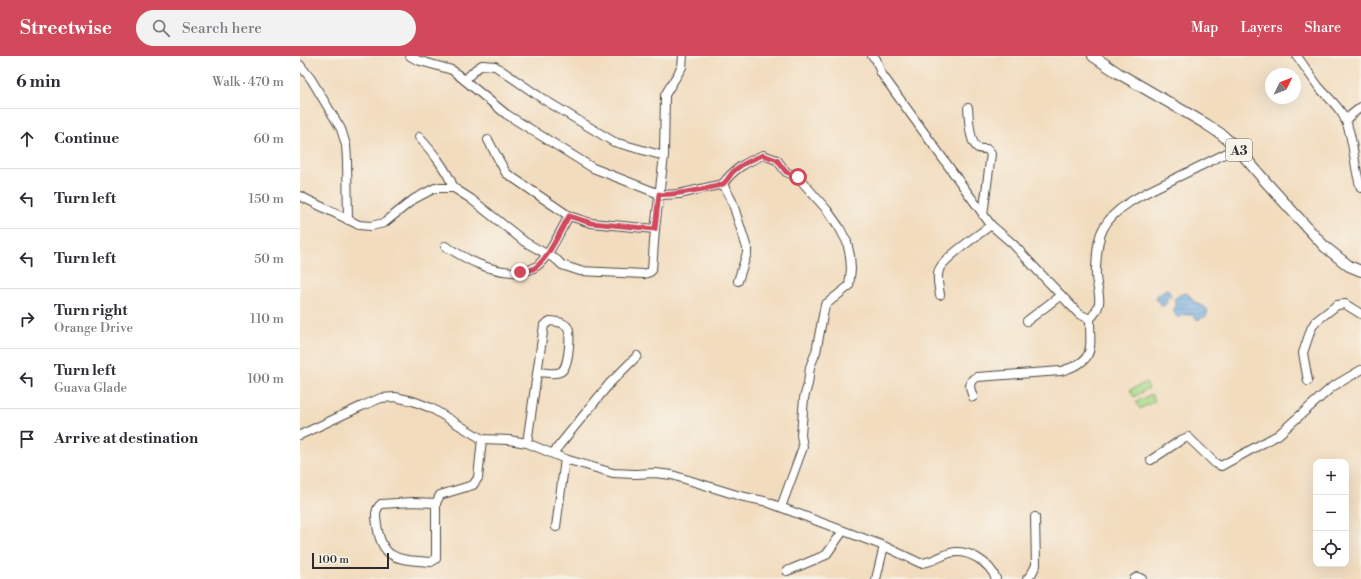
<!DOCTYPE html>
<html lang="en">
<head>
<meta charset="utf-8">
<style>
	body { margin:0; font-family:"Libre Bodoni",serif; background:#f2f2f3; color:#2b2b33 }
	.controls { position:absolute; right:12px; bottom:12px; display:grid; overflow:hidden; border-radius:8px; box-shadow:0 4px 16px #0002 }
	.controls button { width:36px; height:36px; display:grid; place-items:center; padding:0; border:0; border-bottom:1px solid #e1e1e2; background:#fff; color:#2b2b33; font:20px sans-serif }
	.compass { position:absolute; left:965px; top:12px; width:36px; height:36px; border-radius:50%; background:#fff; box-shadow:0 4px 16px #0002; rotate:47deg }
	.scale { position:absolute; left:12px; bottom:10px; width:77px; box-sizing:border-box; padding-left:4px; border:2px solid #2b2b2b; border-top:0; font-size:11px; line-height:14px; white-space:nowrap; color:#2b2b2b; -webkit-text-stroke:3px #f7f3e8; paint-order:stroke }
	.stop { position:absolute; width:12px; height:12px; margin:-9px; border:3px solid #d1495b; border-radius:50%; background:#fff }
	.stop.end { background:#d1495b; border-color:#fff; box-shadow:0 1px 4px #0008 }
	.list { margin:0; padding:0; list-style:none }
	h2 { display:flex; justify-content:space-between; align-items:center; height:52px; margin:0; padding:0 16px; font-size:17px }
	h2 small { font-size:13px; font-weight:400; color:#7c7c81 }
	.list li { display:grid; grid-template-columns:26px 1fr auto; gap:12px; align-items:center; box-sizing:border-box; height:60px; padding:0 16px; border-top:1px solid #e1e1e2 }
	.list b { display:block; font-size:15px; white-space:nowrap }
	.list p { margin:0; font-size:13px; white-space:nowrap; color:#7c7c81 }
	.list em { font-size:13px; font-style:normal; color:#7c7c81 }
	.icon { flex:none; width:22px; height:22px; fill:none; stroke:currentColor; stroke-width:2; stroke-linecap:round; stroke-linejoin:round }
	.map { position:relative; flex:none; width:1061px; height:523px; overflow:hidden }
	header { display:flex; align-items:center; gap:24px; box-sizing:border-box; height:56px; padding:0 20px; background:#d1495b; color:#fff }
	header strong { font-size:19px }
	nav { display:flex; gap:22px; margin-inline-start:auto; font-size:14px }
	.search { width:280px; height:36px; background:#f2f2f3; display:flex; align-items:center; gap:10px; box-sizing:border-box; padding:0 14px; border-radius:22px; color:#7c7c81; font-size:15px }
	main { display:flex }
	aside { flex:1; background:#fff }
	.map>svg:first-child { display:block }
	.green { fill:#a5d786; stroke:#688158 }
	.water { fill:url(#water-rules); stroke:#4c6c86 }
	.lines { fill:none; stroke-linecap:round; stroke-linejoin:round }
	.minor-casing { stroke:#494641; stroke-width:10 }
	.major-casing { stroke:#494641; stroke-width:12 }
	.minor { stroke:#fff; stroke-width:8 }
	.major { stroke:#fff; stroke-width:10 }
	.route { stroke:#d1495b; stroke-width:5 }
	.labels { text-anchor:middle; stroke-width:3; stroke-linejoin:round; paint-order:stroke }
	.shield { fill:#f7f3e8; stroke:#686764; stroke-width:1 }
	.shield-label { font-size:13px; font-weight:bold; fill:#2b2b2b }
</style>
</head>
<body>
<header>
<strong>Streetwise</strong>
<div class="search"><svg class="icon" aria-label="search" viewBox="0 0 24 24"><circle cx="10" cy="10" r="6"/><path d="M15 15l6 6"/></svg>Search here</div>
<nav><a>Map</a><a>Layers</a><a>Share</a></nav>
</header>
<main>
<aside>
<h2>6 min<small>Walk · 470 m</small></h2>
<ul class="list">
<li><svg class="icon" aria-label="ahead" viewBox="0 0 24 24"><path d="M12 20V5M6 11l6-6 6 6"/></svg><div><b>Continue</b></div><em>60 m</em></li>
<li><svg class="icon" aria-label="left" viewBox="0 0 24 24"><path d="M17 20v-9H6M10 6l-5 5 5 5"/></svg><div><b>Turn left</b></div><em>150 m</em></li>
<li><svg class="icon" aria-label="left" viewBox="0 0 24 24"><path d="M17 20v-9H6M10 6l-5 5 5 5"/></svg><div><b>Turn left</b></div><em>50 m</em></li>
<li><svg class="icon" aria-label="right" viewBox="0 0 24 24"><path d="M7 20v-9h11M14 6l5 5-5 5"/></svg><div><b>Turn right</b><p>Orange Drive</p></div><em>110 m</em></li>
<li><svg class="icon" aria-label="left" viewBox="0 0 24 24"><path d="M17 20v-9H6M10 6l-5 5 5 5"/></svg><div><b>Turn left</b><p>Guava Glade</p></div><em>100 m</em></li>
<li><svg class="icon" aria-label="arrive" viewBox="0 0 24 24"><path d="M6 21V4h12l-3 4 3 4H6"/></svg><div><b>Arrive at destination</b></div></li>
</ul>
</aside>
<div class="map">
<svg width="1061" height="523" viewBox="0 0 1061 523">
	<defs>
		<pattern id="water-rules" width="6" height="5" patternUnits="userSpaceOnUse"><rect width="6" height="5" fill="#6eace0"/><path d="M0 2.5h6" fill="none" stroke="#5b8cb6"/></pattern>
	</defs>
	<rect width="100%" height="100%" fill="#f7f3e8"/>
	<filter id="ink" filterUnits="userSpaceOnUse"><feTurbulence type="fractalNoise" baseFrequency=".025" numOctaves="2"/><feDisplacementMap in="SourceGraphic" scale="8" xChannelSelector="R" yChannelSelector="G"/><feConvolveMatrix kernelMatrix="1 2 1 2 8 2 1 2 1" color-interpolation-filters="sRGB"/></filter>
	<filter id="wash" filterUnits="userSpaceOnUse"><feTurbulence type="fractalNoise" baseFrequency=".012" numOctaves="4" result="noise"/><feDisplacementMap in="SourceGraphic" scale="16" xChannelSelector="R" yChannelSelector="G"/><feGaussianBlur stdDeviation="0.9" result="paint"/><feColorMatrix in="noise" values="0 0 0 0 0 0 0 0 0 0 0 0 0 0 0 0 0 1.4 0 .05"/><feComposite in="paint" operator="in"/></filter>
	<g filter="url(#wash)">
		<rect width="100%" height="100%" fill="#f2dcbe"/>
		<!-- green -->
		<g class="green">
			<polygon points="846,326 849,332 834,341 830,334"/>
			<polygon points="851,338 855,345 840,353 836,346"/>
		</g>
		<!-- water -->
		<g class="water">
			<polygon points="866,233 869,234 871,241 871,242 868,240 867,242 867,247 862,251 858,244 856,245 855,241 857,238 862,238 864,234"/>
			<path d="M886,237C891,239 892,245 896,247C902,250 905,249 908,255L906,260L898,264L892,259H885L878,262L873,255L876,249L874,243L879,239Z"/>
		</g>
	</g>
	<g filter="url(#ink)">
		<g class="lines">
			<!-- minor casing -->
			<g class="minor-casing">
				<g id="minor">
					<polyline points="110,0 117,4 152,14 206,58 293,112 362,139 379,138 423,128"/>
					<path d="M572,0L576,3L581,17L691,169L713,188L738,215L779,258L790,263C808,244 794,234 796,212C797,199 797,184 803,173C815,148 856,132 880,120C899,111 918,101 937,92"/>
					<path d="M997,0C1004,10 1011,20 1018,30C1027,41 1039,50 1045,63C1055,85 1053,110 1061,132"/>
					<polyline points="0,9 11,23 41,73 46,89 47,104 48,164"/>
					<polyline points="165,24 176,13 182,9 195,10 243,43 314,86 364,100"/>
					<path d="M668,52C669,61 669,87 678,92C680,93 684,93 687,93L691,98L683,159"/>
					<polyline points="1045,64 1061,51"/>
					<path d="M119,81C134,98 145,111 154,132"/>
					<polyline points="188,84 206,117 269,160 291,167 355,173"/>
					<polyline points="0,140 59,169 71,170 84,167 114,143 135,132 154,132 171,143 225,186 257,204 262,209 280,215 344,218 350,216 352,214 355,173 364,100 365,39 382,11 383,0"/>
					<path d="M145,190C168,204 187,215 214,216C222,216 230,215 237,210C250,199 260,175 269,160"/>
					<path d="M438,225L447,197V192L432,145L423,128C433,113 447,106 463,99L477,104L486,116L498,121L527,154L539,171L547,186L550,200L551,213L549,230L525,249L516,296L510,311L508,328L504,342L501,379L503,391L481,451"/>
					<path d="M640,239C639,231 636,222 639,214C643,202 680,178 691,169"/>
					<polyline points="727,265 761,239"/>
					<polyline points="1008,325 1003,297 1011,273 1015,266 1037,249 1045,248 1061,258"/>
					<path d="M673,341C670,333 667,325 677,321L761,315C796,305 790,294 790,263"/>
					<path d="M0,379L62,350L81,342L95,341L113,345L131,352L182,383L209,384L227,387L265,403L313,417L335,418L355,417L372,419L440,440L464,445L584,490L620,507C631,507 640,500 650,497C668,492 690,507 696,523"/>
					<path d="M227,387L244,269L250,265C258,266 266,266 269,274C270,283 269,313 260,316C254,319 244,316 238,316"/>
					<polyline points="253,397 310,327 337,300"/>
					<polyline points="851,404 881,384 888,381 915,407 921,410 978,379 1032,331 1061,314"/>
					<path d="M136,447V503L131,506C100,503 82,506 77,469C76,461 74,454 81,448L113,446L136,447L140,439L173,429L178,422L182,383"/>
					<polyline points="256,471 265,403"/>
					<polyline points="487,515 526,499 543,475"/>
					<polyline points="576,523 584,490"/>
					<polyline points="727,523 732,517 736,509 735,461"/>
					<polyline points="834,523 838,521 842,523"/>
				</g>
			</g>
			<!-- major casing -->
			<g class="major-casing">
				<polyline id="major" points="793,0 818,17 906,68 921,78 937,92 965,125 1024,190 1049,210 1061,215"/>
			</g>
			<!-- minor -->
			<use href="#minor" class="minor"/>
			<!-- major -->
			<use href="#major" class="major"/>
		</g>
	</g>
	<g class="lines" filter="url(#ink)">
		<!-- route -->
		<path class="route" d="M220,216C224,215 229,215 233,213C248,204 260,175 269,160L291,167L355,173L359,138C365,141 417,131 423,128C427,125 431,117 435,114C443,107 453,103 463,99L477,104L486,116L498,121"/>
	</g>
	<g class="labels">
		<!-- shield labels -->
		<rect class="shield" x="926" y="83" width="26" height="22" rx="3"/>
		<g class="shield-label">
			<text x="939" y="99">A3</text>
		</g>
	</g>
</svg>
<div class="controls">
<button>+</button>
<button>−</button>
<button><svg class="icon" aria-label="locate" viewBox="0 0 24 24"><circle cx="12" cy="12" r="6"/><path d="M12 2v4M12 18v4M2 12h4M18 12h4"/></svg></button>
</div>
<svg class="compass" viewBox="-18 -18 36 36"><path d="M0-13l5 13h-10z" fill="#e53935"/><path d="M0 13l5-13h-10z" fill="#7c7c81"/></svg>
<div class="scale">100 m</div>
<div class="stop" style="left:498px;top:121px"></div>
<div class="stop end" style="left:220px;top:216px"></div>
</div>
</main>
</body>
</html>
